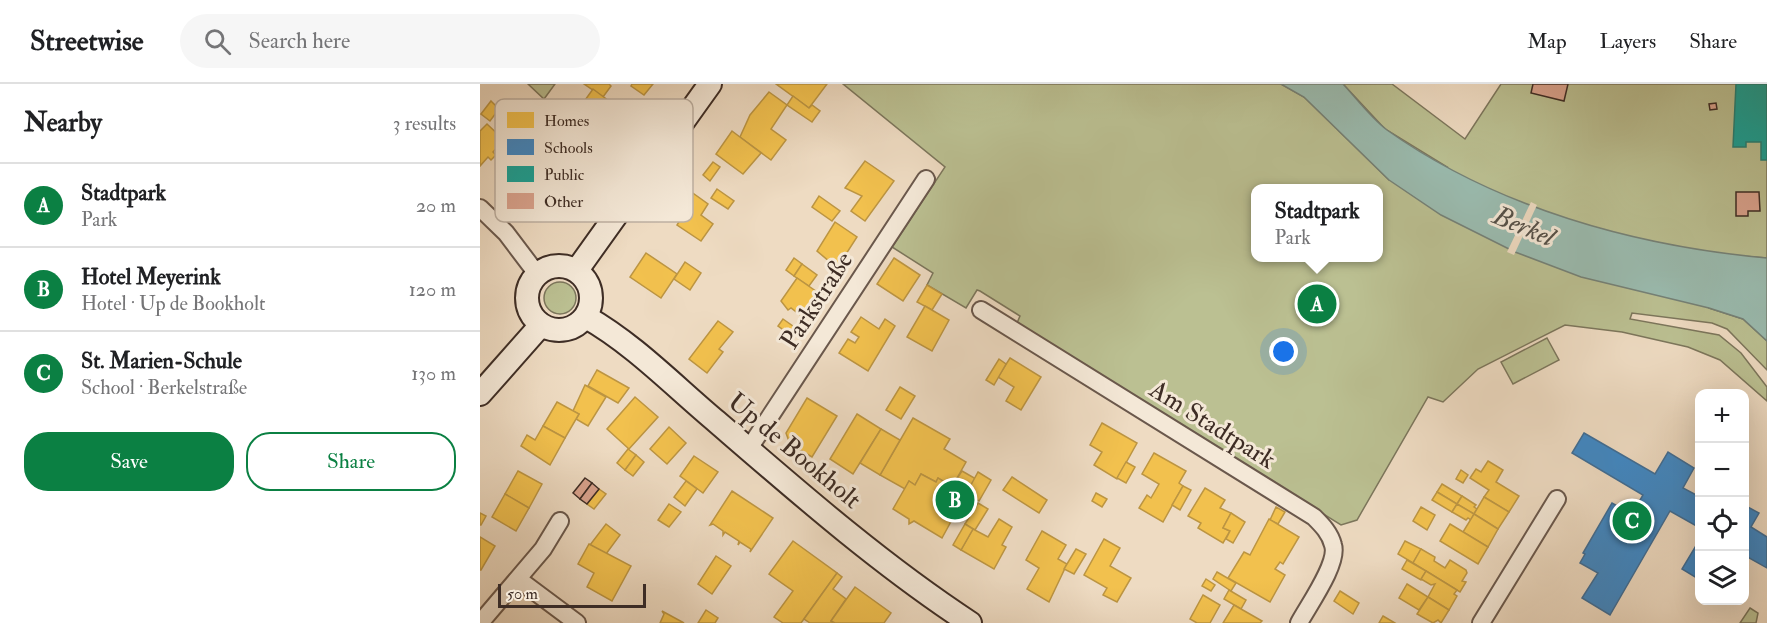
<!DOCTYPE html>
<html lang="en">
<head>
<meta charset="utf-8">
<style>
	body { margin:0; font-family:"IM FELL Double Pica",serif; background:#f6f6f6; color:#202124 }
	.controls { position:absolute; right:18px; bottom:18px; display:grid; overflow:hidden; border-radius:12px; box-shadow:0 6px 24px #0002 }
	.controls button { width:54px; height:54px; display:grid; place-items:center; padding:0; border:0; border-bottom:2px solid #e0e0e0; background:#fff; color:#202124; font:30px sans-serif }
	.scale { position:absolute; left:18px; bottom:15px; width:148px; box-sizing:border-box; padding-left:6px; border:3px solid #3e2d25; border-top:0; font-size:16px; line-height:21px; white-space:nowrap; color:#3e2d25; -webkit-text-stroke:4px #f4e8d7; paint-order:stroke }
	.you { position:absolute; left:804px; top:268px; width:21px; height:21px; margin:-15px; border:4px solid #fff; border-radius:50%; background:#1a73e8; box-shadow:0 0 0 9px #1a73e833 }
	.badge { display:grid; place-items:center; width:39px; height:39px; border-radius:50%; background:#0b8043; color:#fff; font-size:20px; font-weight:700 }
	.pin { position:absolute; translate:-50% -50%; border:3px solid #fff; box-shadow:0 2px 6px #0006 }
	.popup { position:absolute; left:771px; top:100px; width:132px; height:78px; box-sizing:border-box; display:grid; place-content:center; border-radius:12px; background:#fff; filter:drop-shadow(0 2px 4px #0005); font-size:20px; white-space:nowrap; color:#757577 }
	.popup b { font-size:22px; color:#202124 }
	.popup::after { content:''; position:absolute; left:50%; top:100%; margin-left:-12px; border:12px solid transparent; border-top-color:#fff }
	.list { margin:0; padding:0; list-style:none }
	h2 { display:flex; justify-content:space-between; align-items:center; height:78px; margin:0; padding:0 24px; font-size:26px }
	h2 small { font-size:20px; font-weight:400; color:#757577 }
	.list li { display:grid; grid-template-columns:39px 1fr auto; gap:18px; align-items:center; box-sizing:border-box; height:84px; padding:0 24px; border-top:2px solid #e0e0e0 }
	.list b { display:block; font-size:22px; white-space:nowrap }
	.list p { margin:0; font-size:20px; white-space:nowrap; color:#757577 }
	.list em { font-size:20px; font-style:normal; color:#757577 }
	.actions { display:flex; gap:12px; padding:18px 24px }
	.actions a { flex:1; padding:14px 0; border:2px solid #0b8043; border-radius:24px; text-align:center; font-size:21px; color:#0b8043 }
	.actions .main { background:#0b8043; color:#fff }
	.icon { flex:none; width:33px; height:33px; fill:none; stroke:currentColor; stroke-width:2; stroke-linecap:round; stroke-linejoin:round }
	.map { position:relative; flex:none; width:1287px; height:539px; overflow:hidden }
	header { display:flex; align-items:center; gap:36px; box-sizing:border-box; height:84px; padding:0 30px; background:#fff; border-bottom:2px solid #e0e0e0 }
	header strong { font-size:28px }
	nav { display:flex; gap:33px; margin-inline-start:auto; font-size:21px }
	.search { width:420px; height:54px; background:#f6f6f6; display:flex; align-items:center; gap:15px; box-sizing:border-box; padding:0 21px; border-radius:33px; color:#757577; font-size:22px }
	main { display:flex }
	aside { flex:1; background:#fff }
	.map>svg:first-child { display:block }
	.green { fill:#bbc092; stroke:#7c765c; stroke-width:1.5; fill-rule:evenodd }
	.water { fill:#9abbaf; stroke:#758278; stroke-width:1.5 }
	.pier { fill:#eedbc2 }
	.homes { fill:#f2c14e; stroke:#bc9542; stroke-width:1.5 }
	.schools { fill:#3f88c5; stroke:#3f6d95; stroke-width:1.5 }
	.public { fill:#17a398; stroke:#238076; stroke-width:1.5 }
	.building { fill:#daa38e; stroke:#3e2d25; stroke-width:1.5 }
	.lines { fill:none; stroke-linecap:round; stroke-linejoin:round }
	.street-casing { stroke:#6a584c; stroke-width:20 }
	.secondary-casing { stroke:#3e2d25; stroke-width:26 }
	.street { stroke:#f4e8d7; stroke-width:16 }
	.secondary { stroke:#f4e8d7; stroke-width:22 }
	.labels { text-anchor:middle; stroke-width:6; stroke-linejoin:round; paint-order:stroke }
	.street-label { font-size:26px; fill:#3e2d25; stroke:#f4e8d7 }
	.water-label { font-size:27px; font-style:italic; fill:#555048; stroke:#f4e8d7 }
	.key { fill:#f4e8d7; stroke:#bdb0a2; stroke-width:1.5 }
	.key-label { font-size:16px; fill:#3e2d25 }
</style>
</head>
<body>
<header>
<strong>Streetwise</strong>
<div class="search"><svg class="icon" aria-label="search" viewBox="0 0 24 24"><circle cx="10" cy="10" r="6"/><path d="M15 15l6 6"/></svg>Search here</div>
<nav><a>Map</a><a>Layers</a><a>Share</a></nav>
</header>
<main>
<aside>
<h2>Nearby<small>3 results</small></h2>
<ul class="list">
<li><span class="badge">A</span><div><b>Stadtpark</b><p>Park</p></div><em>20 m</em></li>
<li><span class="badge">B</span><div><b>Hotel Meyerink</b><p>Hotel · Up de Bookholt</p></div><em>120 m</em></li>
<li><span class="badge">C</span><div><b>St. Marien-Schule</b><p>School · Berkelstraße</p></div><em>130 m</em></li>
</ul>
<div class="actions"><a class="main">Save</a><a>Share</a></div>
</aside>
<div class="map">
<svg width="1287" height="539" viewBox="0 0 1287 539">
	<rect width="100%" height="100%" fill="#eedbc2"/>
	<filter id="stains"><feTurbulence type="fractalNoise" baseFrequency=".00333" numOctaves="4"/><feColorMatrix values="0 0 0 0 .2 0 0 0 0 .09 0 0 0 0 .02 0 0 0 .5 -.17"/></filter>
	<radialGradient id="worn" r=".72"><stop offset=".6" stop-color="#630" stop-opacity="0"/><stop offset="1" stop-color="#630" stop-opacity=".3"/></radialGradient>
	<!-- green -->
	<g class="green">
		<polygon points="48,0 75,0 64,15"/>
		<path d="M363,0H801L824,13L909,96L967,83L905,45L863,0H912L985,55L1021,0H1287V174L1226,169L1173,158L1229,224L1263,235L1287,257V286L1247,245L1232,239L1152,229L1150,235L1239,251L1261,269L1287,303V317L1240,276L1208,263L1142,248L1085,241L998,285L963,318L948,313L877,436L861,441L537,239L540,232L500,207L497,206L486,224L447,201L453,189L412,163L465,83ZM776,104H898V174H776Z"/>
		<circle cx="80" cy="214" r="16"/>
		<polygon points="1067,254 1079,276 1033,300 1021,278"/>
		<polygon points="1270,524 1278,529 1276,539 1260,539"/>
	</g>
	<!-- water -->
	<path class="water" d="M801,0H863C877,15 891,34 907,46C1017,124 1155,162 1287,174V257L1263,235L1229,224L1101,193L1035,168L961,131L909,96L824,13Z"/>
	<!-- pier -->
	<polygon class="pier" points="1051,118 1057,121 1034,171 1027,168"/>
	<!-- homes -->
	<g class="homes">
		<polygon points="104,0 129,0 131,2 123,13"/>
		<polygon points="152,0 173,0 164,11 151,2"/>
		<polygon points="296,0 347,0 329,24"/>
		<polygon points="113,5 145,29 128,52 112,40 103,43 96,38 95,30"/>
		<polygon points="289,8 307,21 291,45 306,56 291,76 260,53 270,31"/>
		<polygon points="313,12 329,24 332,21 340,27 332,38 307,21"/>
		<polygon points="11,17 19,25 10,37 1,30"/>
		<polygon points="49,39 64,49 53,64 39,53"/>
		<polygon points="7,40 24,56 13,68 16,71 11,76 8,73 0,82 0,47"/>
		<polygon points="252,47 281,69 263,90 236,70"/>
		<polygon points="123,48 128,52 130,49 147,61 130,85 108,68"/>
		<polygon points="44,61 66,76 68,73 75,78 80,71 106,88 86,117 79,114 75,119 57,107 50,117 20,96"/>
		<polygon points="385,77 414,97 385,137 371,127 382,112 365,104"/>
		<polygon points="233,78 240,83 230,97 223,91"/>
		<polygon points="203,102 228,120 221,131 233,140 221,157 197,141 202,133 187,124"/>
		<polygon points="237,105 254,117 248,125 231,114"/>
		<polygon points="339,112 360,127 352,137 332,123"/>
		<polygon points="355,138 377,153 357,184 337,167"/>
		<polygon points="166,169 197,190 181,214 150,193"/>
		<polygon points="314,174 322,180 314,192 306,186"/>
		<polygon points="414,174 440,191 423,217 397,200"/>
		<polygon points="205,178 221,189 210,206 194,195"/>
		<polygon points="322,180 337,191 329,202 314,192"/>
		<polygon points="317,194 340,210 324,234 311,224 308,226 301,217"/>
		<polygon points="447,201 462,210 452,226 437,218"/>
		<polygon points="445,222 469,236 452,267 427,253"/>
		<polygon points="381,233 399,245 405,235 415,242 388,287 359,269 368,255 375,259 379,253 371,248"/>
		<polygon points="303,235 317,245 312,252 298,242"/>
		<polygon points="238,237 253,248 239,265 243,268 227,289 209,275"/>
		<polygon points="530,274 561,293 541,326 526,317 534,303 518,293"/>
		<polygon points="519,275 526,280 514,301 506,296"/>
		<polygon points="117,286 149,304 138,319 108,302"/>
		<polygon points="105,301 126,313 108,342 96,335 99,330 93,327"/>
		<polygon points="420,303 435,312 421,335 406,326"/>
		<polygon points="155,313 178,333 149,365 127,345"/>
		<polygon points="327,314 357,332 332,373 310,360 306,349"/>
		<polygon points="77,318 99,330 85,354 63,342"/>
		<polygon points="377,330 401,345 373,390 350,375"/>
		<polygon points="433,334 470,355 464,365 486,378 472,403 458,394 456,398 441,390 435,401 429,397 425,405 400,391"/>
		<polygon points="622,339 657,359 637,395 614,381 622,368 610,361"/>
		<polygon points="63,342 85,354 70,381 41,362 47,351 55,356"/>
		<polygon points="189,343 206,359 187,380 170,365"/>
		<polygon points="401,345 420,356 400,391 380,379"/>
		<polygon points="148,365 156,371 145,386 137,379"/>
		<polygon points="674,369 706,387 699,399 703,402 683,438 659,424 667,411 671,414 679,400 662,390"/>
		<polygon points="156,371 164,378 153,392 145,386"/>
		<polygon points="214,372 238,388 223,409 200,392"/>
		<polygon points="1008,377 1023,386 1016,398 1039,412 1029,428 1004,413 1009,406 990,394 996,385 1001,388"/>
		<polygon points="646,378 655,383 646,399 637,394"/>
		<polygon points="981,386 988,391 983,399 976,395"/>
		<polygon points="38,387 62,400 49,424 25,410"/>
		<polygon points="482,387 496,395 486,410 472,402"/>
		<polygon points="498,388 511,396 499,417 486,410"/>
		<polygon points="441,390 456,398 458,394 486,410 462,454 434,437 429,440 429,435 413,425 429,397 435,401"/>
		<polygon points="532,393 567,416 559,429 523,406"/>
		<polygon points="206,397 217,405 205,422 194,413"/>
		<polygon points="962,400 982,412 977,420 957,408"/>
		<polygon points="703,402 711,406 700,426 692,421"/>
		<polygon points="725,404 745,416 740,424 751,429 743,444 750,447 743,459 718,444 721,439 708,432"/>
		<polygon points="119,405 126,410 114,425 107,420"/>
		<polygon points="252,407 293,434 270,468 271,465 260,458 258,461 259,457 245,448 243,451 243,447 233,440 230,441"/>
		<polygon points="957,408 977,420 972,428 952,416"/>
		<polygon points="616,409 627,415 622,423 612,417"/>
		<polygon points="25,410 49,424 36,447 12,433"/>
		<polygon points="982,412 996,421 994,423 997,425 994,430 977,420"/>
		<polygon points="1004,413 1029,428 1018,445 994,430"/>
		<polygon points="498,419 508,425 495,446 485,440"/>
		<polygon points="189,420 201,428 189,443 178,436"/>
		<polygon points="977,420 994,430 991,436 988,434 986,436 972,428"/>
		<polygon points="796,423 805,428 798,440 790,436"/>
		<polygon points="941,423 955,431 947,446 933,437"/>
		<polygon points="0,429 6,432 1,441 0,441"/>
		<polygon points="751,429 765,438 753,459 746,455 750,447 743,444"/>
		<polygon points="994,430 1018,445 1008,463 983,448"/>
		<polygon points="519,435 532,443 522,461 526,463 514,485 481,466 493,445 508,453"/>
		<polygon points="789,435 819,453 803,480 800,478 795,485 805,491 790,518 748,494 764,468 770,471"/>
		<polygon points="126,440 140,451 126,470 110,461"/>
		<polygon points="485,440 493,445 481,466 473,461"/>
		<polygon points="970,440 1008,463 998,480 960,457"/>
		<polygon points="562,447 586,461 578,475 587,480 569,518 547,505 559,484 546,476"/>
		<polygon points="0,453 15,462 1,486 0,486"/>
		<polygon points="624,455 640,464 630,482 651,494 637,518 623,511 627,504 604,491"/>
		<polygon points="313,457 357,489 321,539 303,539 294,533 313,507 289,490"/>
		<polygon points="925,457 941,465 933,479 918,470"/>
		<polygon points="109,460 151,482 132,517 107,503 114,489 98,480"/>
		<polygon points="596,465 606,470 594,490 584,485"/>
		<polygon points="941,465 955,473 954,477 965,484 970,476 986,486 987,489 982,497 986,498 980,508 933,479"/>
		<polygon points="236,472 251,482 232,510 218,500"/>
		<polygon points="927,476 946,487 941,496 922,485"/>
		<polygon points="946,487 977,506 974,510 977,512 969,526 948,513 955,500 951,501 941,495"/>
		<polygon points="737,488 756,499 751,507 733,495"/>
		<polygon points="357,489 362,493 353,505 366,515 351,537 355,539 330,539 324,535"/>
		<polygon points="726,495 735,501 731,507 722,502"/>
		<polygon points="927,500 948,513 939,526 919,514"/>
		<polygon points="375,503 411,529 404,539 355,539 351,537"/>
		<polygon points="749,506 766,516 761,525 744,515"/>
		<polygon points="860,507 879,519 873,530 854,517"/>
		<polygon points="723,511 740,521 730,539 717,539 710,535"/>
		<polygon points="948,513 969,526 961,539 958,536 953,539 937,530"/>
		<polygon points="754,521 782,537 780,539 743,539"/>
		<polygon points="226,526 238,534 235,539 218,539"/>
		<polygon points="182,527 204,539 180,539 184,530"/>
		<polygon points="903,532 915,539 899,539"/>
	</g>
	<!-- schools -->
	<g class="schools">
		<polygon points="1104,349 1175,390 1188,368 1214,384 1203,404 1220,413 1220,444 1190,427 1130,531 1102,514 1118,489 1100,479 1105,470 1103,469 1132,419 1152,430 1163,411 1092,369"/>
		<polygon points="1264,421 1279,429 1271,443 1287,453 1287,484 1264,471"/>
		<polygon points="1220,455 1220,496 1202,485"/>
	</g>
	<!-- public -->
	<polygon class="public" points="1256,0 1287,0 1287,76 1281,76 1281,58 1266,58 1266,63 1253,63"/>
	<!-- building -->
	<g class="building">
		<polygon points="1053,0 1088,0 1084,17 1051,9"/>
		<polygon points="1236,19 1237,25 1230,26 1229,20"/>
		<polygon points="1256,108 1279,108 1280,127 1268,127 1268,132 1256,132"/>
		<polygon points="105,394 112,399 100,415 93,409"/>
		<polygon points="112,399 119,405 107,420 100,415"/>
	</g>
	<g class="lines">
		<!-- street casing -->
		<g class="street-casing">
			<g id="street">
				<polyline points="0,124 26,149 57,190"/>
				<path d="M501,226L834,433C842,441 850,449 853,461C859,479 828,522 819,539"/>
				<polyline points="268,366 446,95"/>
				<polyline points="38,495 97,539"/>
				<polyline points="0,539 63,465 80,437"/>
				<polyline points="1001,539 1077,415"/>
			</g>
		</g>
		<!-- secondary casing -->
		<g class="secondary-casing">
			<g id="secondary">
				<circle cx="79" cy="214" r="32"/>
				<polyline points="97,186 230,0"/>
				<path d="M106,233C154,260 195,303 237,338C318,408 400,480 490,539"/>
				<polyline points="0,310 61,241"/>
			</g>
		</g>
		<!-- street -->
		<use href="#street" class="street"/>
		<!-- secondary -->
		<use href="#secondary" class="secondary"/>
	</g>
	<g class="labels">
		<!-- street labels -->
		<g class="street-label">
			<text transform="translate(336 216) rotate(-57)" y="9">Parkstraße</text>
			<text transform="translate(733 340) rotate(32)" y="9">Am Stadtpark</text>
			<text transform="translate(315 366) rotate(40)" y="9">Up de Bookholt</text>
		</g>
		<!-- water labels -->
		<g class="water-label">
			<text transform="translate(1044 142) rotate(23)" y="9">Berkel</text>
		</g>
	</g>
	<!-- legend -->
	<rect x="15" y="15" width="198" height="123" rx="9" class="key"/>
	<rect x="27" y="28" width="27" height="16" fill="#f2c14e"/>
	<rect x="27" y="55" width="27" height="16" fill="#3f88c5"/>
	<rect x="27" y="82" width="27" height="16" fill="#17a398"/>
	<rect x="27" y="109" width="27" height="16" fill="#daa38e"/>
	<g class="key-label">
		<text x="64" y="42">Homes</text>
		<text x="64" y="69">Schools</text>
		<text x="64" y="96">Public</text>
		<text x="64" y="123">Other</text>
	</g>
	<rect width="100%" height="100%" filter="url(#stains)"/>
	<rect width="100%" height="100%" fill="url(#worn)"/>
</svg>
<div class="controls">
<button>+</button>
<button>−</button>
<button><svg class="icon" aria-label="locate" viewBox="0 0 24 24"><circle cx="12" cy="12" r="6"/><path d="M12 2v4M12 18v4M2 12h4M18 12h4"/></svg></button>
<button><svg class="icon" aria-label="layers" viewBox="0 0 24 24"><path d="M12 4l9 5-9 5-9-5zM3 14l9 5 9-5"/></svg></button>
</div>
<div class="scale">50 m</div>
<div class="you"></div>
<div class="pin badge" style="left:837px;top:220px">A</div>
<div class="popup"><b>Stadtpark</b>Park</div>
<div class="pin badge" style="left:475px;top:416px">B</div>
<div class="pin badge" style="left:1152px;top:437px">C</div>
</div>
</main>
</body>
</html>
